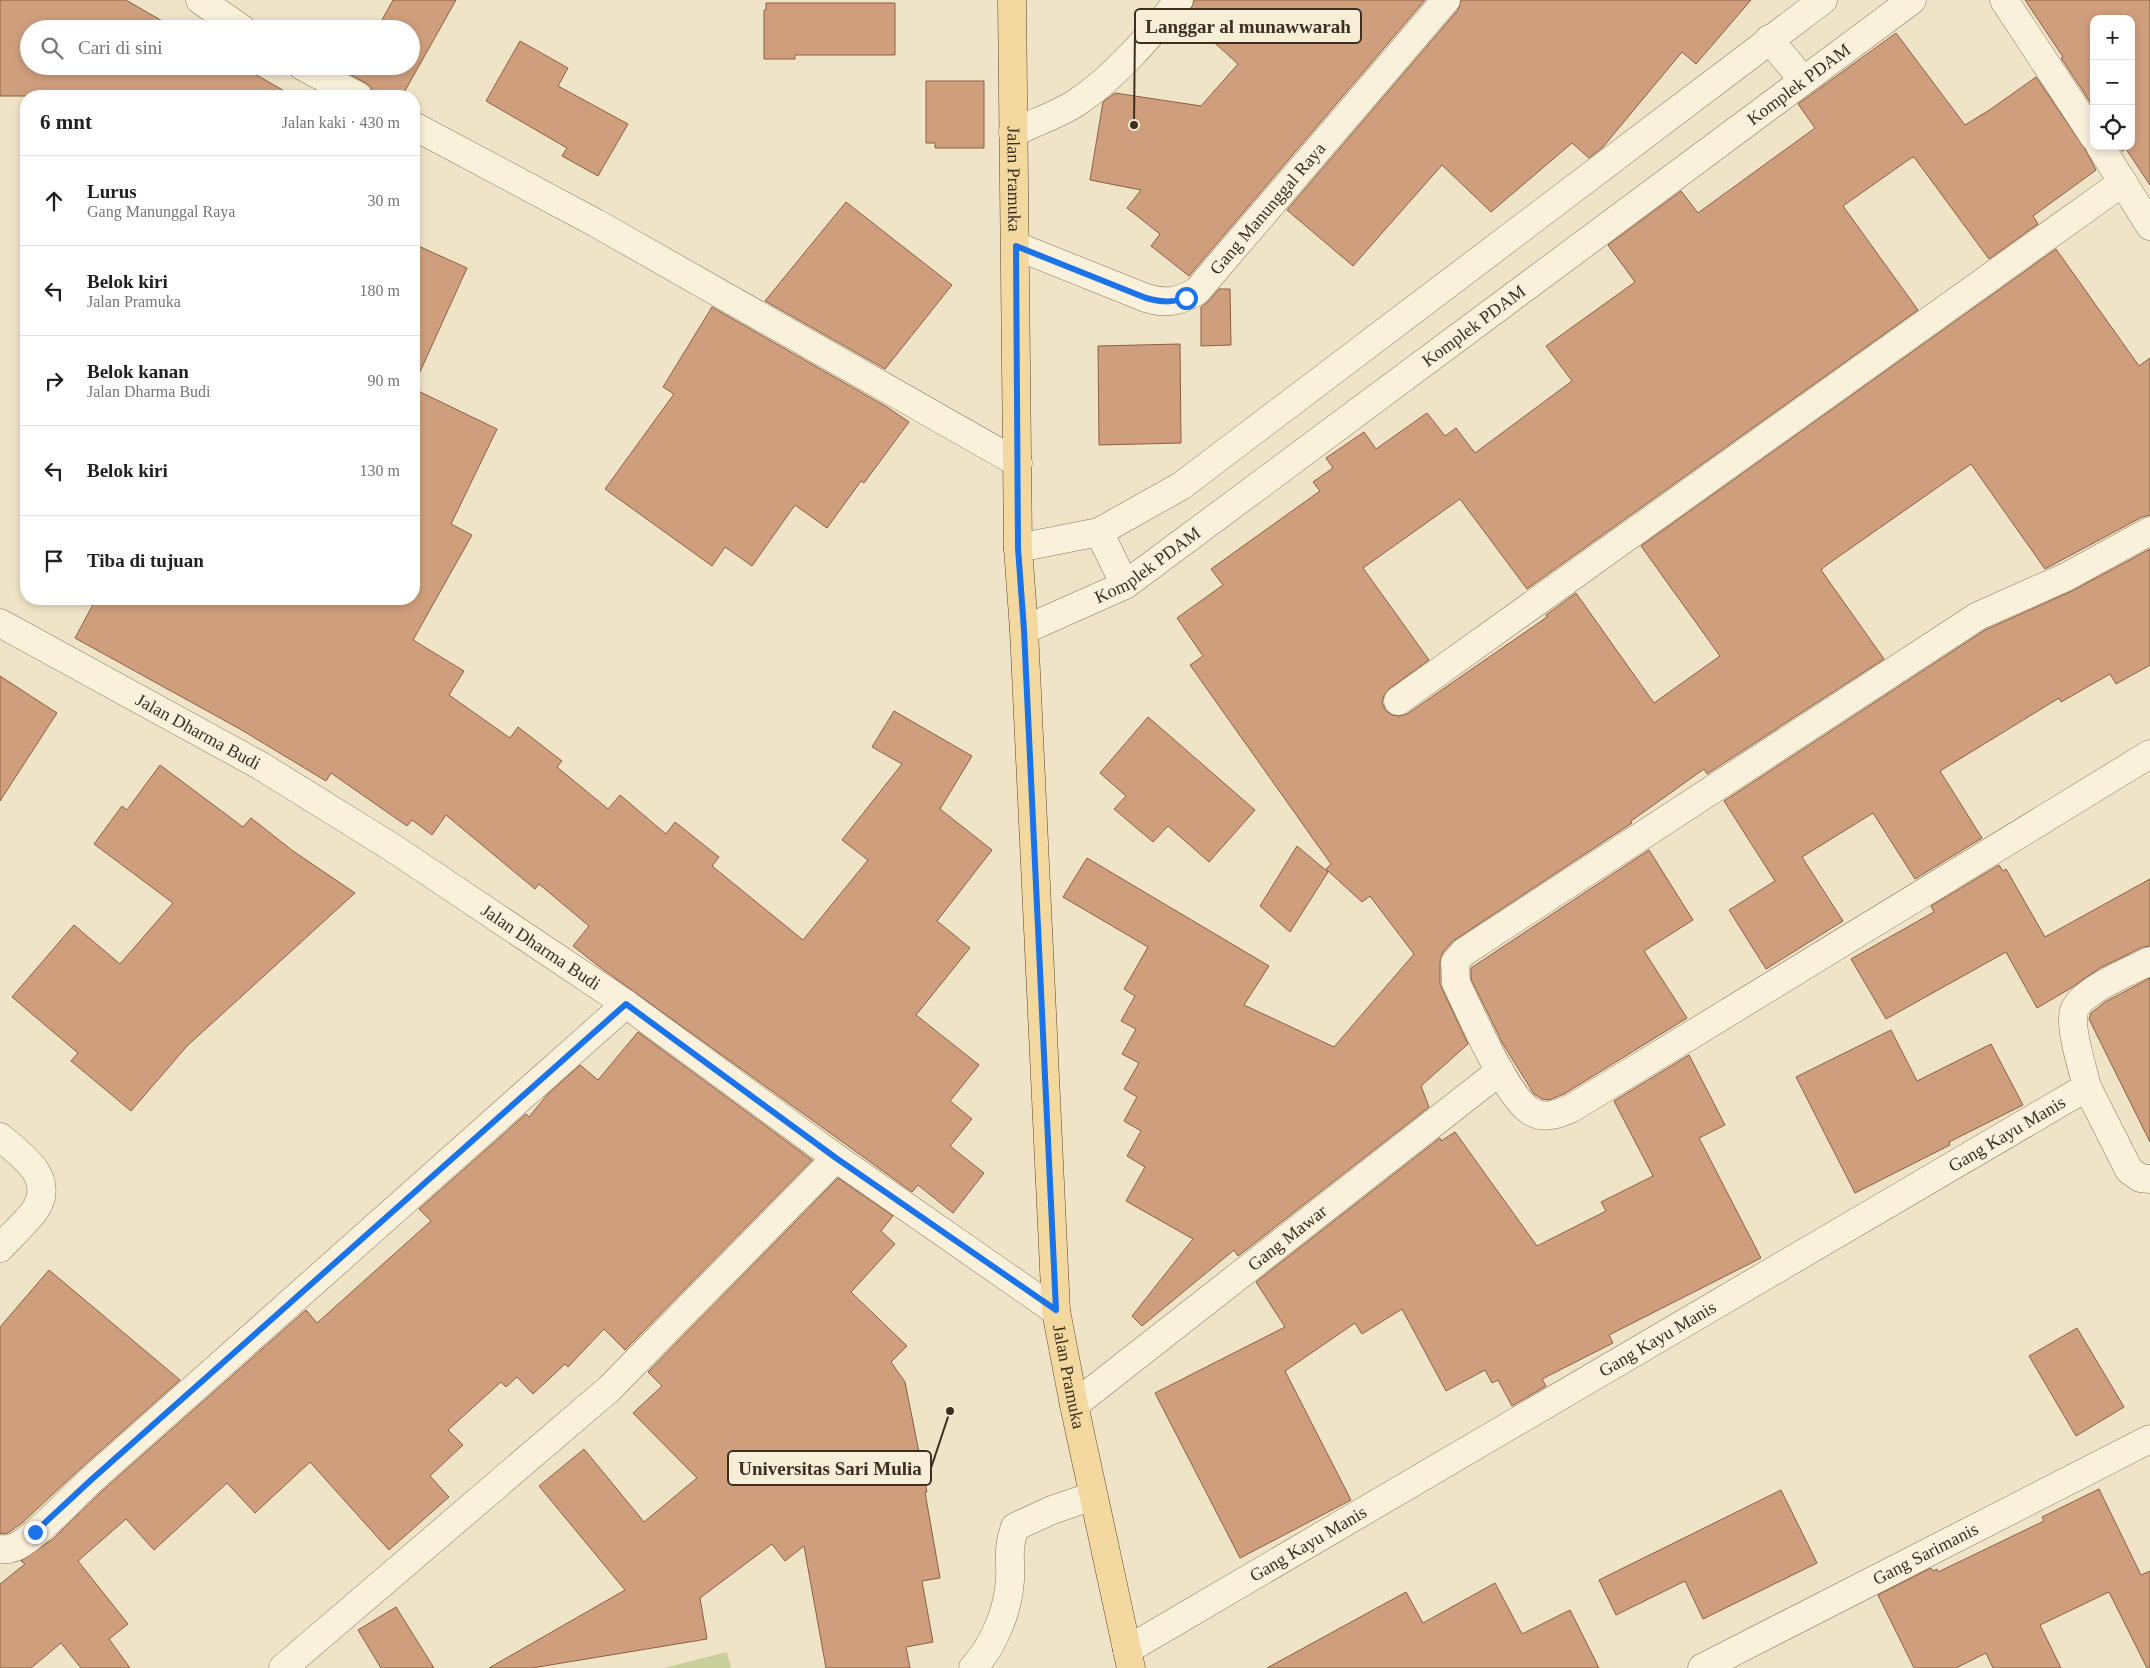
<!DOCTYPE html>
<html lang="id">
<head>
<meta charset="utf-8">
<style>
	body { margin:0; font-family:Georgia,serif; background:#f2f2f2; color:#202124 }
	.controls { position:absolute; right:15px; top:15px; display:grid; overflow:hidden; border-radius:10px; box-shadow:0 2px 8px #0003 }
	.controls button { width:45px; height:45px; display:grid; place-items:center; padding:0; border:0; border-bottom:1px solid #e0e0e0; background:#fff; color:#202124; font:25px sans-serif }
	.stop { position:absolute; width:15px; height:15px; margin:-11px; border:4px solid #1a73e8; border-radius:50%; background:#fff }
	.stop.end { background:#1a73e8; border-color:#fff; box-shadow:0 1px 5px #0008 }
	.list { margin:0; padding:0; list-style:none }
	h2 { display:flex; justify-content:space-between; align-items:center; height:65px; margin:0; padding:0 20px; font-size:21px }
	h2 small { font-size:16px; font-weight:400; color:#757577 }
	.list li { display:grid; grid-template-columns:32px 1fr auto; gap:15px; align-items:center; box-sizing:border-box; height:90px; padding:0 20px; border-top:1px solid #e0e0e0 }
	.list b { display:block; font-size:19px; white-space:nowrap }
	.list p { margin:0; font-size:16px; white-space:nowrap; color:#757577 }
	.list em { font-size:16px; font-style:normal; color:#757577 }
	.icon { flex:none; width:28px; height:28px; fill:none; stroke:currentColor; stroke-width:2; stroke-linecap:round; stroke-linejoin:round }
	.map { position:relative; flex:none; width:2150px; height:1668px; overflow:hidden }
	.search { position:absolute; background:#fff; box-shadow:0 2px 8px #0003; left:20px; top:20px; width:400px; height:55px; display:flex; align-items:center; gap:12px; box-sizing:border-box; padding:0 18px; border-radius:28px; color:#757577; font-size:19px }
	.panel { position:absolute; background:#fff; box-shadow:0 2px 8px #0003; left:20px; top:90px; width:400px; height:515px; border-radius:20px }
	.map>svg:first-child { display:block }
	.green { fill:#c9cf9b }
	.building { fill:#cf9f7d; stroke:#8d5f41 }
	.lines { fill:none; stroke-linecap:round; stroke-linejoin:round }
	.minor-casing { stroke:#8d765c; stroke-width:29 }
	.major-casing { stroke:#5b4430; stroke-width:29 }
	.minor { stroke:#faf1dc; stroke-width:28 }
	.major { stroke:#f3d9a0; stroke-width:28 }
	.route { stroke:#1a73e8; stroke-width:6 }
	.labels { text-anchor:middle; stroke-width:4; stroke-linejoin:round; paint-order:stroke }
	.street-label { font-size:18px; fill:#3d2e20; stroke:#f7eed8 }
	.leader { fill:none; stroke:#3d2e20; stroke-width:2 }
	.callout-dot { fill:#3d2e20; stroke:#f7eed8; stroke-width:2 }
	.callout { fill:#f7eed8; stroke:#3d2e20; stroke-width:2 }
	.callout-label { font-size:19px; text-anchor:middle; font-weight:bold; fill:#3d2e20 }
</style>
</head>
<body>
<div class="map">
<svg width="2150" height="1668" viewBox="0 0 2150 1668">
	<rect width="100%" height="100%" fill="#f0e4c8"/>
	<!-- green -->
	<polygon class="green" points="727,1652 731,1668 664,1668"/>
	<!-- building -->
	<g class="building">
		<polygon points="0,0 126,0 176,29 29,29 29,66 241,66 293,96 0,96"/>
		<polygon points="393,0 456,0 402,96 378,96 373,93 371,87 366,83 351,75 356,66 411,66 411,29 377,29"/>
		<polygon points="1194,0 1425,0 1189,276 1151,246 1160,234 1127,208 1141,190 1090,180 1103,102 1115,93 1201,106 1238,64 1186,17 1191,9"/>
		<polygon points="1461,0 1751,0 1696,64 1682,52 1603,147 1589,158 1572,143 1491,212 1442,165 1353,266 1287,210 1458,10"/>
		<polygon points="2025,0 2150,0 2150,185 2126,149 2122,151 2119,146 2131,146 2131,19 2094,19 2094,108 2061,58 2063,57"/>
		<polygon points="766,3 895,3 895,55 795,55 795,59 764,59 764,10 766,10"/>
		<polygon points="1896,33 1965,125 1991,109 2036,77 2085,149 2096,170 2033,216 2038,224 1989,259 1914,157 1911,158 1843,206 1918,310 1527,589 1460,499 1363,568 1429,660 1389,689 1384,695 1382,702 1385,710 1392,715 1400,716 1407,714 1547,617 1546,615 1576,593 1654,703 1720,656 1641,546 2056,249 2139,366 2150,358 2150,515 2142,517 2045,569 1971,464 1828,564 1821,570 1884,659 1707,774 1704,769 1631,821 1632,823 1453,941 1443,952 1440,962 1440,984 1468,1044 1421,1086 1429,1107 1238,1256 1234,1250 1142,1326 1132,1316 1193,1239 1126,1201 1145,1167 1127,1156 1141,1131 1124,1121 1137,1097 1124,1089 1139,1063 1122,1054 1136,1029 1121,1021 1135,996 1124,989 1148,947 1063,897 1087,858 1269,966 1244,1005 1334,1047 1414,954 1370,896 1362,902 1326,869 1331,864 1190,665 1203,656 1177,618 1223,585 1211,569 1320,491 1313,482 1333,468 1326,458 1364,432 1376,449 1427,413 1445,436 1456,428 1475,453 1572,381 1546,346 1635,282 1608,245 1681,191 1698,213 1815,128 1798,104"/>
		<polygon points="520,41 568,68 558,86 628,124 598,176 562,156 567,148 486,101"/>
		<polygon points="926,81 984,81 984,148 935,148 935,143 926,143"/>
		<polygon points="846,202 952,285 885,369 765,301"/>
		<polygon points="414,244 467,268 414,385"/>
		<polygon points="1219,289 1230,289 1231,345 1201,346 1201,307 1209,301"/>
		<polygon points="712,307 887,407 909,422 864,483 861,481 827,528 795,505 752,566 725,547 712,566 605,489 674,394 663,387"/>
		<polygon points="1180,344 1181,443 1099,445 1098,346"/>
		<polygon points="414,389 497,429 451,524 472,535 413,640 464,671 449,695 510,738 518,727 562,761 557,767 608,809 620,795 666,834 675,822 719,857 712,866 803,940 868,860 842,840 902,764 872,747 894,711 972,756 940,809 992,850 937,921 970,948 916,1015 979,1065 950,1101 972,1119 950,1146 984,1173 953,1213 918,1185 912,1192 601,968 573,946 589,926 539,884 535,889 446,815 432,835 412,820 407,826 331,773 326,781 240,729 75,638 96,599 414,599"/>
		<polygon points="2150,549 2150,665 2116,684 2110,674 2061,702 2059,698 1940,771 1982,838 1915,879 1873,813 1802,857 1843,921 1766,969 1729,910 1775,881 1724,801 1985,630 2072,591"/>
		<polygon points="0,676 57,713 0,801"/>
		<polygon points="1148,717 1255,810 1209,862 1168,826 1153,842 1114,809 1126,796 1100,773"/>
		<polygon points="160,765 243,827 251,818 293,851 355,893 187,1046 131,1111 71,1061 78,1053 12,997 74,925 120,964 173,903 94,844 122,806 127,810"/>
		<polygon points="1297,846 1328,872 1290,932 1260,906"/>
		<polygon points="1649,850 1693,920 1644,951 1687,1018 1564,1094 1549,1100 1542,1099 1534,1094 1503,1044 1471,979 1471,968"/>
		<polygon points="1999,865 2003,871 2006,869 2045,937 2150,879 2150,946 2143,947 2100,968 2071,988 2037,1008 2006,952 1886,1019 1851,959 1934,912 1931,906"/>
		<polygon points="2150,978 2150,1142 2089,1019 2091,1013 2105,1002"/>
		<polygon points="1891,1030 1917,1081 1991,1044 2023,1105 1949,1142 1950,1145 1855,1193 1796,1077"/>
		<polygon points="638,1032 812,1160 625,1350 604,1329 568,1367 565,1364 533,1394 517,1377 506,1387 501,1382 448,1430 463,1445 430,1476 449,1497 389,1550 310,1462 255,1513 227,1483 154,1550 126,1519 78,1561 128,1624 109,1639 130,1668 81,1668 61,1643 31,1668 0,1668 0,1584 25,1564 21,1561 53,1539 102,1491 306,1310 317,1323 431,1221 419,1209 526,1114 529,1117 547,1095 580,1065 598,1080"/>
		<polygon points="1689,1055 1725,1125 1699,1138 1761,1258 1609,1335 1613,1343 1542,1379 1546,1386 1512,1406 1498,1380 1492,1383 1485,1370 1446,1391 1402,1309 1362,1334 1355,1323 1285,1371 1351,1500 1240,1558 1155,1393 1285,1327 1256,1282 1440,1138 1441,1141 1455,1132 1537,1246 1606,1211 1601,1202 1653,1176 1614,1101"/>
		<polygon points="838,1178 893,1216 881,1231 895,1244 851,1292 907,1346 891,1362 905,1382 927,1492 925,1492 940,1578 922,1581 933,1642 906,1647 910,1668 826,1668 804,1546 785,1561 772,1544 700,1598 707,1639 532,1668 489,1668 625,1590 539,1486 584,1449 644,1522 697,1478 633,1413 662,1386 648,1372"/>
		<polygon points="49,1270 180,1380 81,1468 22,1523 8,1533 0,1534 0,1327"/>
		<polygon points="2077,1328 2124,1407 2076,1436 2029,1356"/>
		<polygon points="2099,1489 2141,1575 2150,1571 2150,1668 2147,1668 2109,1592 2040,1625 2061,1668 1993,1668 1986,1653 1956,1668 1914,1668 1878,1595 1931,1568 1933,1571 1937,1569 1938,1572 2044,1521 2042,1517"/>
		<polygon points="1781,1490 1817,1563 1703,1619 1685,1581 1616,1615 1599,1580"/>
		<polygon points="1495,1583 1522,1634 1570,1610 1599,1668 1267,1668 1406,1592 1423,1623"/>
		<polygon points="396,1607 434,1668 381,1668 358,1630"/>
	</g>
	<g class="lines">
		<!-- minor casing -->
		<g class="minor-casing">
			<g id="minor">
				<polyline points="200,0 242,29"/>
				<polyline points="2004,0 2094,137"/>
				<polyline points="1769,39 1803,80"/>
				<polyline points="302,66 358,96"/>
				<polyline points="414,126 596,223 1018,463"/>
				<path d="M1013,133C1033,123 1057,115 1076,103C1116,76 1149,37 1179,0"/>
				<polyline points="2100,146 2150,226"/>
				<path id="s1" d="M1016,246L1146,298C1166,304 1179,302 1197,291L1446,0"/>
				<path d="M2150,531L2066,577L1978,616L1464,952L1455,962L1456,983C1470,1011 1507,1099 1532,1112C1545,1120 1560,1113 1572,1108L2150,754"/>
				<polyline points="1099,532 1125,585"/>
				<polyline points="1018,548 1099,532 1181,486 1823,0"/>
				<path id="s2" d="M0,623L261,766L393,848L626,1004L836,1158L1056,1311"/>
				<path id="s3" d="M1024,630L1125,585L1912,0"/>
				<polyline points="1398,701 2123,182"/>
				<path d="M2087,1087C2083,1070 2069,1027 2074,1011C2081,990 2131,971 2150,961"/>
				<path d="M0,1137C20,1154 54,1176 37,1207C30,1219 10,1237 0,1248"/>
				<path id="s4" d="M1074,1405L1500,1071"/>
				<path d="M0,1549C5,1550 10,1549 15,1547C33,1540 75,1495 91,1480L626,1004"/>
				<path id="s5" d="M1127,1650L2087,1087L2129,1170L2140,1178L2150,1179"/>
				<polyline points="283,1668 609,1389 836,1158"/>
				<path d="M973,1668C994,1645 1008,1611 1010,1580C1011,1560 1007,1548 1015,1527L1052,1510L1093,1496"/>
				<path id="s6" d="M1702,1668L2150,1439"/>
			</g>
		</g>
		<!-- major casing -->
		<g class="major-casing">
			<g id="major">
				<path id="s7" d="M1012,0L1018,548L1024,630L1056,1311L1074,1405L1131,1668"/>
			</g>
		</g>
		<!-- minor -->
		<use href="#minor" class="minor"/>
		<!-- major -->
		<use href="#major" class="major"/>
	</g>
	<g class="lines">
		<!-- route -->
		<path class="route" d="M35,1532L91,1480L626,1004L836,1158L1056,1310L1024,630L1018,548L1016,246L1146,298C1161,302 1172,303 1186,298"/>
	</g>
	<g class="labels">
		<!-- street labels -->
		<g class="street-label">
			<text dy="6" stroke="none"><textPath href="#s3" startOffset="950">Komplek PDAM</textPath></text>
			<text dy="6" stroke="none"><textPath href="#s7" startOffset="179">Jalan Pramuka</textPath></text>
			<text dy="6" stroke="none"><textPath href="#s1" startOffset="302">Gang Manunggal Raya</textPath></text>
			<text dy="6" stroke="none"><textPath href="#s3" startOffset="545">Komplek PDAM</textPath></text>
			<text dy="6" stroke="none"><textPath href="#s3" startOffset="140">Komplek PDAM</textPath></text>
			<text dy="6" stroke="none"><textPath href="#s2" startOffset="226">Jalan Dharma Budi</textPath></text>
			<text dy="6" stroke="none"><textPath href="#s2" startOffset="631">Jalan Dharma Budi</textPath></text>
			<text dy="6" stroke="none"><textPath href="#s5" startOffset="1020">Gang Kayu Manis</textPath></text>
			<text dy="6" stroke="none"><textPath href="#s4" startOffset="271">Gang Mawar</textPath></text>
			<text dy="6" stroke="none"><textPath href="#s5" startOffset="615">Gang Kayu Manis</textPath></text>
			<text dy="6" stroke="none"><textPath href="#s7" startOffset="1379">Jalan Pramuka</textPath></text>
			<text dy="6" stroke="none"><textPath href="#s5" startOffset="210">Gang Kayu Manis</textPath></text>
			<text dy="6" stroke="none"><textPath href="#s6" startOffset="251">Gang Sarimanis</textPath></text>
		</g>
	</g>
	<!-- callouts -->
	<path class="leader" d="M1134 125L1135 26M950 1411L931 1468"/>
	<g class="callout-dot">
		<circle cx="1134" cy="125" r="5"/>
		<circle cx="950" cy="1411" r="5"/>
	</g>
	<g class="callout">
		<rect x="1135" y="9" width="226" height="34" rx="5"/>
		<rect x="728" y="1451" width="203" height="34" rx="5"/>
	</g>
	<g class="callout-label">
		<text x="1248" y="33">Langgar al munawwarah</text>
		<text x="830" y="1475">Universitas Sari Mulia</text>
	</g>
</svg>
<div class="controls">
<button>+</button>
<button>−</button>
<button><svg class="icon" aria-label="locate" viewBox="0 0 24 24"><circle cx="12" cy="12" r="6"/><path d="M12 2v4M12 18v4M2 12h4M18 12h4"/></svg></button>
</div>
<div class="stop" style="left:1186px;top:298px"></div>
<div class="stop end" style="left:35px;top:1532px"></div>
<div class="search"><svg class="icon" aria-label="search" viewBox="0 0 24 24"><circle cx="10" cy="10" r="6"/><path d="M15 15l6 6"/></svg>Cari di sini</div>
<section class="panel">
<h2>6 mnt<small>Jalan kaki · 430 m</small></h2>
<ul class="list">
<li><svg class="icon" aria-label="ahead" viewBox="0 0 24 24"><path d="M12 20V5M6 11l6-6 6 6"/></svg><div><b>Lurus</b><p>Gang Manunggal Raya</p></div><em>30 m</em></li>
<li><svg class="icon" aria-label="left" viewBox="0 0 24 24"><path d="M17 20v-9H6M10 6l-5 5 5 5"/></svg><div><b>Belok kiri</b><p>Jalan Pramuka</p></div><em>180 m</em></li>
<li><svg class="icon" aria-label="right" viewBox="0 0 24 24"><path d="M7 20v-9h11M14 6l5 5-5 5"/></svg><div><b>Belok kanan</b><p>Jalan Dharma Budi</p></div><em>90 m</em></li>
<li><svg class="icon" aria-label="left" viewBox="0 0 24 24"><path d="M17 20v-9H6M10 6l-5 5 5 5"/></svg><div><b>Belok kiri</b></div><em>130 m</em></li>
<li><svg class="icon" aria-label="arrive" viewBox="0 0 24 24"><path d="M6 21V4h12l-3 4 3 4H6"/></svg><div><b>Tiba di tujuan</b></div></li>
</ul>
</section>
</div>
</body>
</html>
